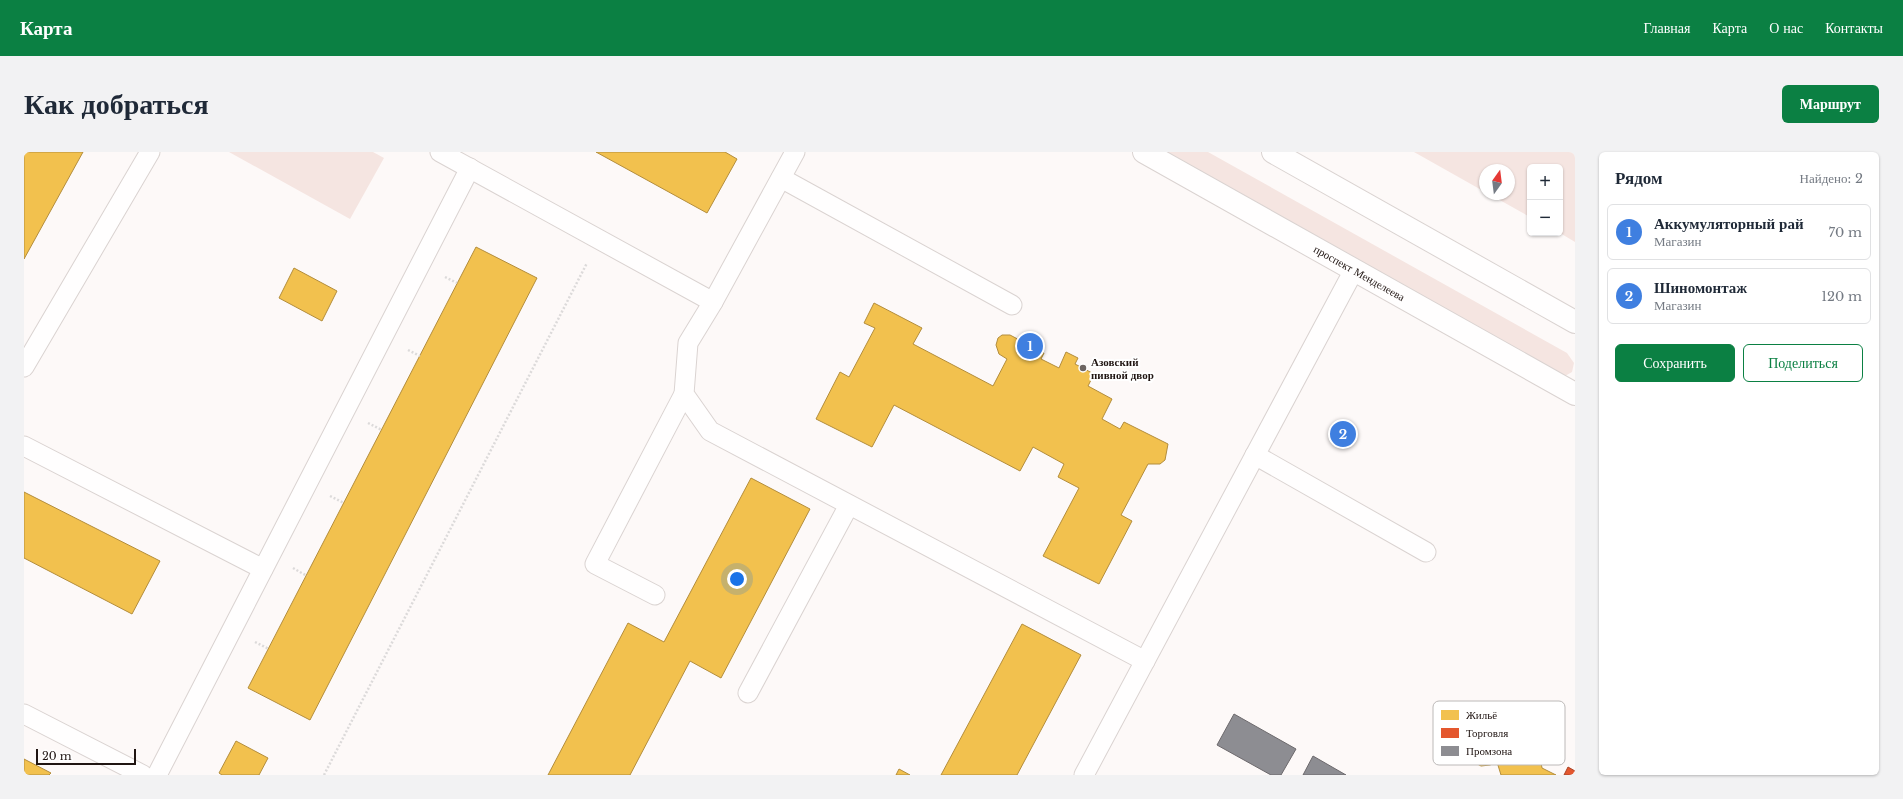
<!DOCTYPE html>
<html lang="ru">
<head>
<meta charset="utf-8">
<style>
	body { margin:0; font-family:"Libre Baskerville",serif; background:#f2f2f3; color:#1f2937 }
	.controls { position:absolute; right:12px; top:12px; display:grid; overflow:hidden; border-radius:6px; box-shadow:0 1px 3px #0004 }
	.controls button { width:36px; height:36px; display:grid; place-items:center; padding:0; border:0; border-bottom:1px solid #e0e1e3; background:#fff; color:#1f2937; font:20px sans-serif }
	.compass { position:absolute; left:1455px; top:12px; width:36px; height:36px; border-radius:50%; background:#fff; box-shadow:0 1px 3px #0004; rotate:14deg }
	.scale { position:absolute; left:12px; bottom:10px; width:100px; box-sizing:border-box; padding-left:4px; border:2px solid #201512; border-top:0; font-size:11px; line-height:14px; white-space:nowrap; color:#201512; -webkit-text-stroke:3px #fff; paint-order:stroke }
	.you { position:absolute; left:713px; top:427px; width:14px; height:14px; margin:-10px; border:3px solid #fff; border-radius:50%; background:#1a73e8; box-shadow:0 0 0 6px #1a73e833 }
	.badge { display:grid; place-items:center; width:26px; height:26px; border-radius:50%; background:#0b8043; color:#fff; font-size:13px; font-weight:700 }
	.pin { position:absolute; translate:-50% -50%; border:2px solid #fff; box-shadow:0 1px 4px #0006 }
	.list { margin:0; padding:0; list-style:none }
	h2 { display:flex; justify-content:space-between; align-items:center; height:52px; margin:0; padding:0 16px; font-size:17px }
	h2 small { font-size:13px; font-weight:400; color:#747a83 }
	.list li { display:grid; grid-template-columns:26px 1fr auto; gap:12px; align-items:center; box-sizing:border-box; height:56px; margin:0 8px 8px; padding:0 8px; border:1px solid #e0e1e3; border-radius:6px }
	.list b { display:block; font-size:15px; white-space:nowrap }
	.list p { margin:0; font-size:13px; white-space:nowrap; color:#747a83 }
	.list em { font-size:13px; font-style:normal; color:#747a83 }
	.actions { display:flex; gap:8px; padding:12px 16px }
	.actions a { flex:1; padding:9px 0; border:1px solid #0b8043; border-radius:6px; text-align:center; font-size:14px; color:#0b8043 }
	.actions .main { background:#0b8043; color:#fff }
	.map { position:relative; flex:none; width:1551px; height:623px; overflow:hidden; border-radius:6px }
	header { display:flex; align-items:center; gap:24px; box-sizing:border-box; height:56px; padding:0 20px; background:#0b8043; color:#fff }
	header strong { font-size:19px }
	nav { display:flex; gap:22px; margin-inline-start:auto; font-size:14px }
	.intro { display:flex; align-items:center; justify-content:space-between; box-sizing:border-box; height:96px; padding:0 24px }
	h1 { margin:0; font-size:28px }
	.button { padding:10px 18px; border-radius:6px; background:#0b8043; color:#fff; font-size:14px; font-weight:700 }
	main { display:flex; gap:24px; padding:0 24px }
	aside { flex:1; background:#fff; border-radius:6px; box-shadow:0 1px 3px #0004 }
	.map>svg:first-child { display:block }
	.green { fill:#f5e5e1 }
	.homes { fill:#f2c14e; stroke:#b38d3c }
	.shops { fill:#e4572e; stroke:#a94326 }
	.industry { fill:#8d8d92; stroke:#6c696c }
	.lines { fill:none; stroke-linecap:round; stroke-linejoin:round }
	.service-casing { stroke:#dad3d1; stroke-width:21 }
	.secondary-casing { stroke:#dad3d1; stroke-width:24 }
	.path { stroke:#dcdada; stroke-width:2.5; stroke-dasharray:2 2; stroke-linecap:butt }
	.service { stroke:#fffefe; stroke-width:19 }
	.secondary { stroke:#fffefe; stroke-width:22 }
	.poi-dot { fill:#6d6562; stroke:#fff; stroke-width:1.5 }
	.labels { text-anchor:middle; stroke-width:4; stroke-linejoin:round; paint-order:stroke }
	.street-label { font-size:11px; fill:#201512; stroke:#fff }
	.poi-label { font-size:11px; font-weight:bold; fill:#201512; stroke:#fff; text-anchor:start }
	.key { fill:#fff; stroke:#bcb9b8; stroke-width:1 }
	.key-label { font-size:11px; fill:#201512 }
</style>
</head>
<body>
<header>
<strong>Карта</strong>
<nav><a>Главная</a><a>Карта</a><a>О нас</a><a>Контакты</a></nav>
</header>
<div class="intro"><h1>Как добраться</h1><a class="button">Маршрут</a></div>
<main>
<div class="map">
<svg width="1551" height="623" viewBox="0 0 1551 623">
	<rect width="100%" height="100%" fill="#fdf9f8"/>
	<!-- green -->
	<g class="green">
		<polygon points="205,0 349,0 360,6 326,67"/>
		<polygon points="1138,0 1184,0 1543,201 1550,211 1548,220 1541,224"/>
		<polygon points="1390,0 1551,0 1551,90 1536,81 1536,15 1506,15 1506,65 1465,42 1485,42 1485,18 1461,18 1461,40"/>
	</g>
	<!-- homes -->
	<g class="homes">
		<polygon points="0,0 59,0 0,107"/>
		<polygon points="572,0 701,0 713,7 683,61"/>
		<polygon points="452,95 513,126 286,568 224,536"/>
		<polygon points="270,116 313,139 298,169 255,146"/>
		<polygon points="850,151 898,176 889,192 969,234 983,207 975,202 972,193 974,186 978,183 986,183 1020,201 1017,207 1035,216 1042,200 1054,206 1051,212 1070,222 1064,234 1088,247 1078,267 1096,277 1100,270 1144,292 1141,308 1136,312 1124,312 1097,363 1108,369 1075,432 1019,404 1055,336 1034,325 1040,312 1009,295 996,319 870,253 848,295 792,267 816,220 825,225 851,176 840,171"/>
		<polygon points="727,326 786,357 697,526 666,509 606,623 524,623 604,471 640,490"/>
		<polygon points="0,340 136,409 108,462 0,406"/>
		<polygon points="998,472 1057,503 993,623 917,623"/>
		<polygon points="1456,572 1466,572 1475,577 1480,584 1482,594 1490,590 1499,589 1508,593 1515,600 1518,616 1532,623 1477,623 1473,610 1466,613 1457,614 1446,608 1441,600 1440,591 1442,583 1447,577"/>
		<polygon points="212,589 244,606 235,623 198,623 195,621"/>
		<polygon points="0,607 27,621 25,623 0,623"/>
		<polygon points="875,617 886,623 872,623"/>
	</g>
	<!-- shops -->
	<polygon class="shops" points="1544,615 1551,619 1551,623 1540,623"/>
	<!-- industry -->
	<g class="industry">
		<polygon points="1210,562 1272,597 1257,623 1247,623 1193,593"/>
		<polygon points="1289,604 1322,623 1279,623"/>
	</g>
	<g class="lines">
		<!-- service casing -->
		<g class="service-casing">
			<g id="service">
				<polyline points="416,0 689,150"/>
				<polyline points="771,0 689,150 664,191 660,242 686,279 1121,509"/>
				<polyline points="757,26 988,153"/>
				<polyline points="0,215 126,0"/>
				<polyline points="0,294 239,417"/>
				<polyline points="1231,303 1402,400"/>
				<polyline points="631,443 571,412 660,242"/>
				<polyline points="724,541 825,353"/>
				<polyline points="0,562 119,623"/>
				<polyline points="133,623 446,16"/>
				<polyline points="1060,623 1330,118"/>
			</g>
		</g>
		<!-- secondary casing -->
		<g class="secondary-casing">
			<g id="secondary">
				<path id="s1" d="M1120,0L1551,242"/>
				<polyline points="1249,0 1551,170"/>
			</g>
		</g>
		<!-- path -->
		<g class="path">
			<polyline points="421,125 433,131"/>
			<polyline points="384,198 396,204"/>
			<polyline points="344,271 358,278"/>
			<polyline points="306,344 320,351"/>
			<polyline points="269,416 283,424"/>
			<polyline points="231,490 245,497"/>
			<polyline points="300,623 563,111"/>
		</g>
		<!-- service -->
		<use href="#service" class="service"/>
		<!-- secondary -->
		<use href="#secondary" class="secondary"/>
	</g>
	<!-- markers -->
	<circle class="poi-dot" cx="1059" cy="216" r="4"/>
	<g class="labels">
		<!-- street labels -->
		<g class="street-label">
			<text dy="4" stroke="none"><textPath href="#s1" startOffset="247">проспект Менделеева</textPath></text>
		</g>
		<!-- poi labels -->
		<g class="poi-label">
			<text x="1067" y="214">Азовский<tspan x="1067" dy="13">пивной двор</tspan></text>
		</g>
	</g>
	<!-- legend -->
	<rect x="1409" y="549" width="132" height="64" rx="6" class="key"/>
	<rect x="1417" y="558" width="18" height="10" fill="#f2c14e"/>
	<rect x="1417" y="576" width="18" height="10" fill="#e4572e"/>
	<rect x="1417" y="594" width="18" height="10" fill="#8d8d92"/>
	<g class="key-label">
		<text x="1442" y="567">Жильё</text>
		<text x="1442" y="585">Торговля</text>
		<text x="1442" y="603">Промзона</text>
	</g>
</svg>
<div class="controls">
<button>+</button>
<button>−</button>
</div>
<svg class="compass" viewBox="-18 -18 36 36"><path d="M0-13l5 13h-10z" fill="#e53935"/><path d="M0 13l5-13h-10z" fill="#747a83"/></svg>
<div class="scale">20 m</div>
<div class="you"></div>
<div class="pin badge" style="left:1006px;top:194px;background:#3f7fe0">1</div>
<div class="pin badge" style="left:1319px;top:282px;background:#3f7fe0">2</div>
</div>
<aside>
<h2>Рядом<small>Найдено: 2</small></h2>
<ul class="list">
<li><span class="badge" style="background:#3f7fe0">1</span><div><b>Аккумуляторный рай</b><p>Магазин</p></div><em>70 m</em></li>
<li><span class="badge" style="background:#3f7fe0">2</span><div><b>Шиномонтаж</b><p>Магазин</p></div><em>120 m</em></li>
</ul>
<div class="actions"><a class="main">Сохранить</a><a>Поделиться</a></div>
</aside>
</main>
</body>
</html>
